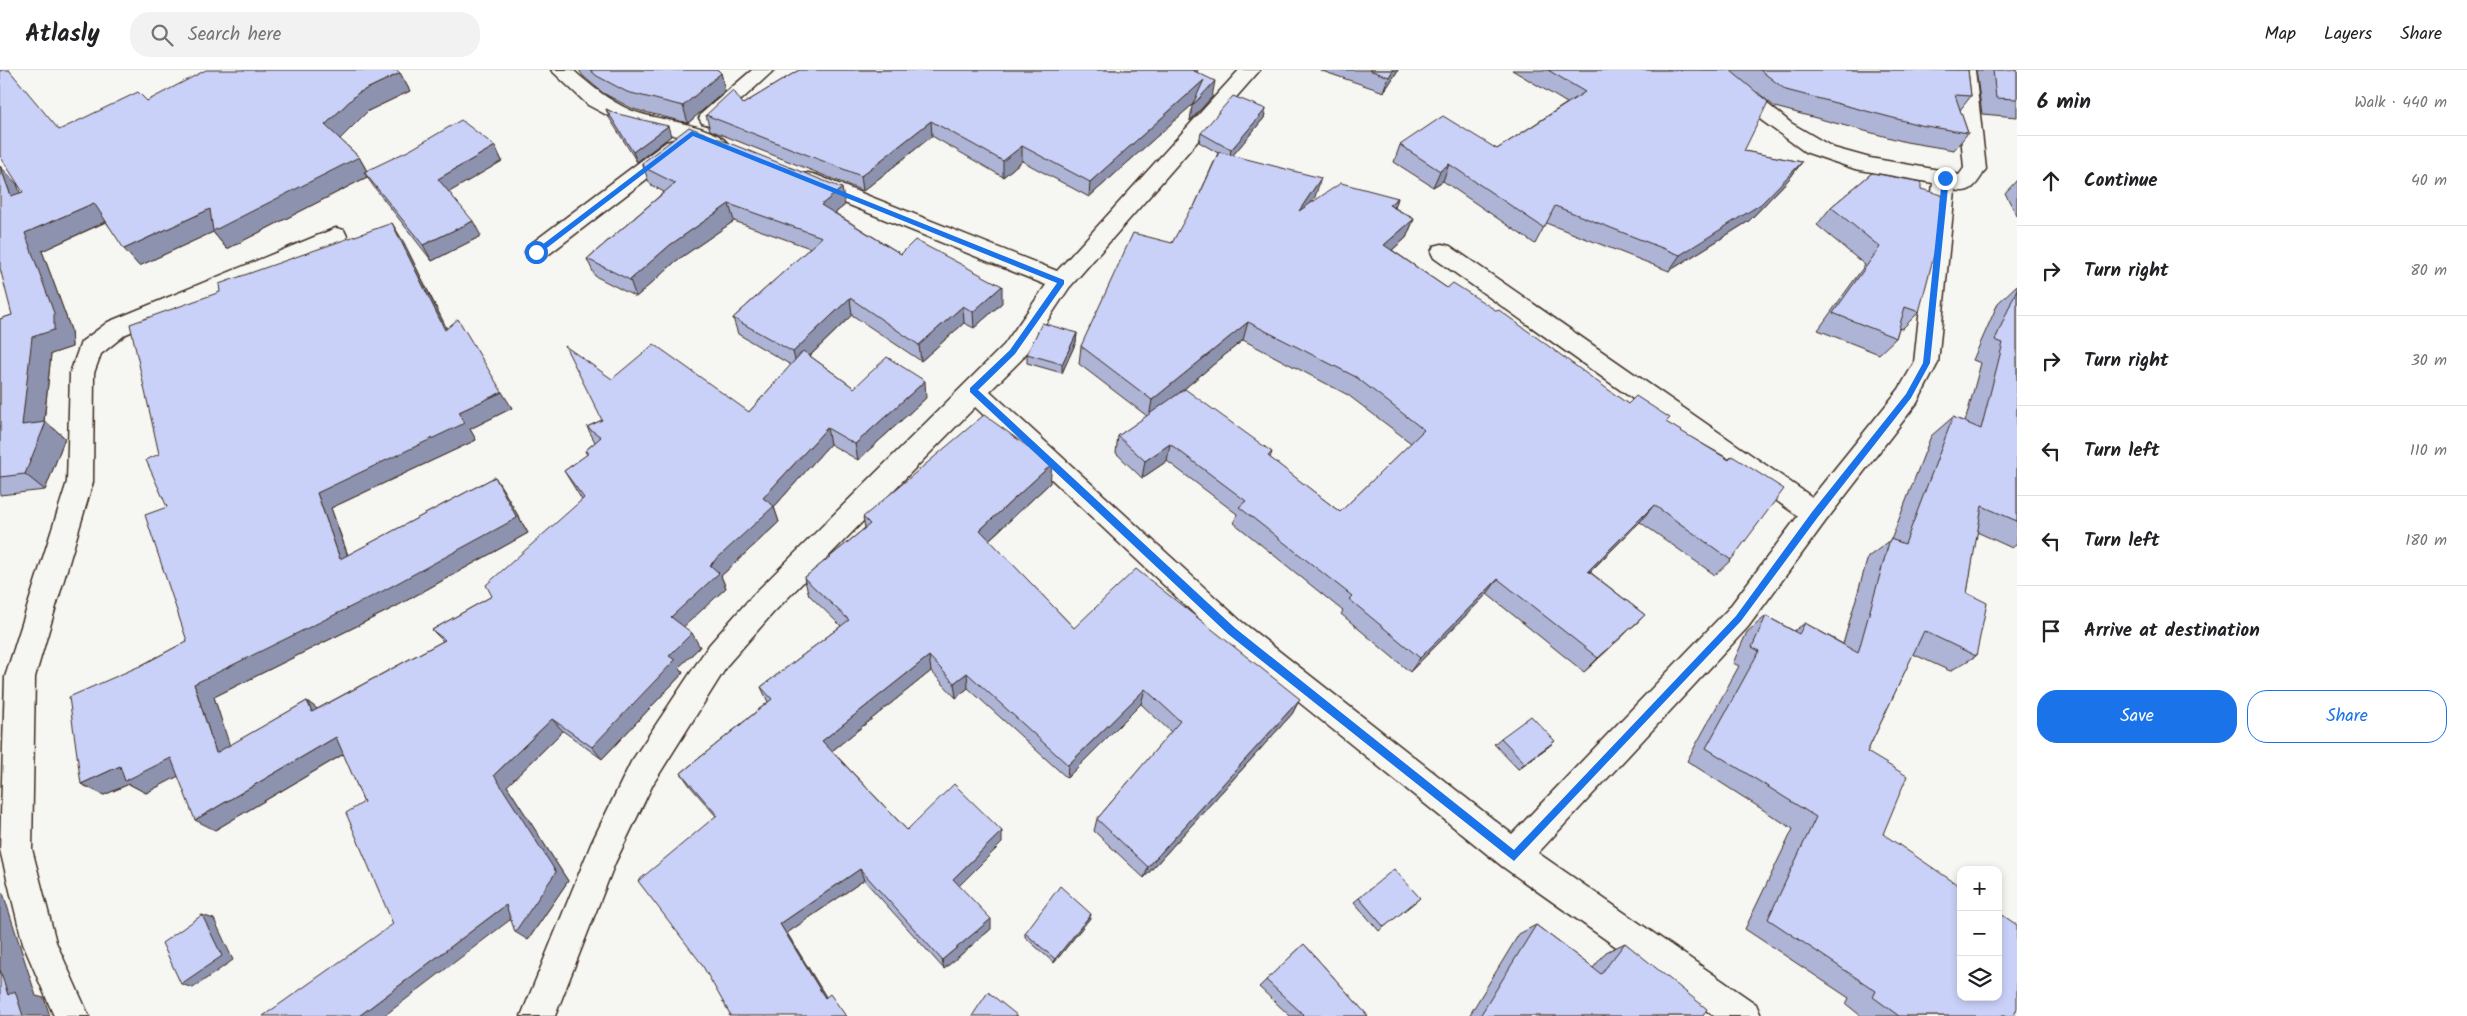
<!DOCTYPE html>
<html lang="en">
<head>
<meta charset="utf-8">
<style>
	body { margin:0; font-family:Kalam,sans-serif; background:#f2f2f2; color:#202124 }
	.controls { position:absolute; right:15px; bottom:15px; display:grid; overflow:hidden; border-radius:10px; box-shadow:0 2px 8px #0003 }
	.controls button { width:45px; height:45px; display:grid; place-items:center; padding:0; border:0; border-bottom:1px solid #e0e0e0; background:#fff; color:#202124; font:25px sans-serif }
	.stop { position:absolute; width:15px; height:15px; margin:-11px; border:4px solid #1a73e8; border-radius:50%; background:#fff }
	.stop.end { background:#1a73e8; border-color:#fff; box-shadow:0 1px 5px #0008 }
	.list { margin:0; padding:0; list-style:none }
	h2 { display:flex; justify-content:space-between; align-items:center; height:65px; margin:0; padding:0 20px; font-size:21px }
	h2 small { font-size:16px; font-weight:400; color:#757577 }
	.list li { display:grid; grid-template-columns:32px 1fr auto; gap:15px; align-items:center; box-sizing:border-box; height:90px; padding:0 20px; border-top:1px solid #e0e0e0 }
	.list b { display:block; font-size:19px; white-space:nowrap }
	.list em { font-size:16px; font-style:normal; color:#757577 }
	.actions { display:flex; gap:10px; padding:15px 20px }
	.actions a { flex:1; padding:11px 0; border:1px solid #1a73e8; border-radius:20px; text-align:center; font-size:18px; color:#1a73e8 }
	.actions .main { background:#1a73e8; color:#fff }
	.icon { flex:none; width:28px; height:28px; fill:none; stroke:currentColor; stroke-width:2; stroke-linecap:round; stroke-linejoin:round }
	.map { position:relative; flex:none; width:2017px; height:946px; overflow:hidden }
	header { display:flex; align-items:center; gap:30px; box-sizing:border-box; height:70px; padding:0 25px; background:#fff; border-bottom:1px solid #e0e0e0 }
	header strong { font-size:24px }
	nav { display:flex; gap:28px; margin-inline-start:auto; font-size:18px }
	.search { width:350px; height:45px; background:#f2f2f2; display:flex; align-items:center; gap:12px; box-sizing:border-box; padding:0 18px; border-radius:20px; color:#757577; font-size:19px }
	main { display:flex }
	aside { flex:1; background:#fff }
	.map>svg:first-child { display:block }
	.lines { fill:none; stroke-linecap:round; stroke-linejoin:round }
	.street-casing { stroke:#3b2a1e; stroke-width:3 }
	.street { fill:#f6f6f2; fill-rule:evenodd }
	.wall { fill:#adb4d6; stroke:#3b2a1e; fill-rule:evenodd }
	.shaded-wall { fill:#8d92ae; stroke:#3b2a1e }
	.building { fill:#c9d1f9; stroke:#3b2a1e }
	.route { fill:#1a73e8 }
</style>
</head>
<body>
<header>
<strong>Atlasly</strong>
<div class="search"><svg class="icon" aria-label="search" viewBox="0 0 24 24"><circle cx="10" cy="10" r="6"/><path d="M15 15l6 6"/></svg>Search here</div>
<nav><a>Map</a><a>Layers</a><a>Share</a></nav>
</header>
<main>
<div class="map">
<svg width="2017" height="946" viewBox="0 0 2017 946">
	<rect width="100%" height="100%" fill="#f6f6f2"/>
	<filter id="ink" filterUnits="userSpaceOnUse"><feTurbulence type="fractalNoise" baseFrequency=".02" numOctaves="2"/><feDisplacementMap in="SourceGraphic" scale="10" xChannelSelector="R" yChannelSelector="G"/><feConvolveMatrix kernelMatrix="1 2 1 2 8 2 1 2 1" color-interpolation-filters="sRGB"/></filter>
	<g filter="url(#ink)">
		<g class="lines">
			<!-- street casing -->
			<g class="street-casing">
				<g id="street">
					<path d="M551,0H573C591,16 608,30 630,40C652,50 715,54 728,74L725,79L717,81L685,68L618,51L588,35Z"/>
					<polygon points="752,0 774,0 716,53 709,55 702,53 699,48 702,43"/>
					<path d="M1239,0H1260L1069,218L1022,289L990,321L1242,552L1512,764L1728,539L1798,446L1434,188L1431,182L1434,176L1442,174L1450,176L1812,427L1899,319L1914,293L1933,113L1855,99L1805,82L1761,50L1703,0H1726L1791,53L1834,78L1870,88L1945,101L1959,105L1964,98L1955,0H1975L1986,99C1978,112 1972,125 1955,120L1938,293L1917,333L1825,452L1748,557L1538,783L1756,934L1761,946H1714L1503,797L1222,570L975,337L773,543L729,593L653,714L615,793L555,946H521L591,774L631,692L709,575L753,525L1004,275L1046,215L800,115L797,110L800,105L808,103L816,105L1057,201Z"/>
					<polygon points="674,70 682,72 685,77 682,82 544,188 536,190 528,188 525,182 528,176 666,72"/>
					<polygon points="336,158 344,160 347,166 344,172 126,264 101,284 94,303 93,412 35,607 32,779 56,872 89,946 54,946 23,874 0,780 5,607 67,412 70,303 81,272 108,252"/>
				</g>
			</g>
			<!-- street -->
			<use href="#street" class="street"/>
		</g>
		<!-- wall -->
		<g class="wall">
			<polygon points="579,0 718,0 721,3 725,21 688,53 633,39 603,23 583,6"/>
			<polygon points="799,0 1198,0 1197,2 1212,27 1190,51 1194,33 1089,127 1022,91 1003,107 932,66 863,121 710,60 706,45 743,34"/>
			<polygon points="1319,0 1398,0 1384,22"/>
			<polygon points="1512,0 1968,0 1971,26 1960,40 1968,63 1954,80 1906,72 1775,37 1757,22 1744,81 1802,92 1790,108 1749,151 1669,201 1546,153 1535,174 1443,111 1433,117 1394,92 1400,75 1497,79 1567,33"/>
			<polygon points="1976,0 2017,0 2017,47 1982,44"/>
			<polygon points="400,3 410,21 368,41 340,69 359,87 367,101 495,76 502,91 449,122 481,166 432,191 374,117 367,107 227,179 213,162 139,196 106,152 42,181 71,260 72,277 51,284 44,353 46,352 65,368 45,420 0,425 0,249 12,245 17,114 20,123 23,122 59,60 147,31"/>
			<polygon points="606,39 614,43 671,66 637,92 610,49"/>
			<path d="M1266,39L1264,48L1232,86L1315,127L1311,133L1398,128L1395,138L1414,149L1406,168L1392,180L1447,218L1628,334L1666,353L1729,389L1732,386L1731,490L1715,505L1640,452L1590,502L1645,545L1584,602L1487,524L1410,602L1341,544L1343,541L1234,453L1237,444L1167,391L1142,408L1116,383L1118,366L1147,346L1079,294L1081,276L1172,173L1193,139L1218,83L1199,72L1201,63ZM1243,270L1348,325L1411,373L1340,442L1270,388L1272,382L1172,329Z"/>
			<polygon points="642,93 845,135 835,143 901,184 1002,233 974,258 964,253 921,291 852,245 810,286 854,318 926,328 858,390 830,374 774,437 779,452 721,506 726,518 683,556 700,577 679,597 683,603 602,689 563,661 507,716 568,811 528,870 511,850 393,854 364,732 344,684 215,760 178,706 146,723 129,714 104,725 81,714 140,596 187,571 159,384 403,171 447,259 512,338 470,359 476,370 331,438 348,485 495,407 505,423 528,463 395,537 214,627 229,676 307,631 317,639 443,571 432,560 492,526 582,430 574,417 564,401 587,385 585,381 595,372 587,357 602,350 612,309 749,342 791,295 738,264 733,248 810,178 734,151 676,191 636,227 595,206 587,189 664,122 651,115 648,110"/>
			<polygon points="1872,103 1919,242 1902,259 1899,258 1896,268 1879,284 1818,260 1865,195 1817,155 1831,137"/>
			<polygon points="2017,110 2017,146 2005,123"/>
			<polygon points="2017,215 2017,474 2012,478 1977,462 1967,523 1976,586 1950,601 1913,584 1867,682 1883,764 2014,946 1861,946 1846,934 1849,928 1745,859 1793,759 1687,691 1739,596 1733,593 1747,562 1766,546 1794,561 1805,553 1843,574 1868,487 1891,470 1931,366 1953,347 1965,352 1981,293 1973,290 1998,233"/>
			<polygon points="1077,263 1076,272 1062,303 1027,293 1027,284"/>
			<polygon points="1050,413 989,470 1074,558 1300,629 1292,644 1144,808 1094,761 1097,749 1171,662 1141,634 1067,708 968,618 956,628 931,601 832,681 907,760 1002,773 959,816 991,859 944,899 864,810 787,863 826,927 846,946 730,944 716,746 690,716 681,703 768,632 761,617 841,556 809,525 804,508 865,458 863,447"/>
			<polygon points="1501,668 1555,671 1548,677 1518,699 1494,674"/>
			<polygon points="1359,828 1420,828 1379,861 1354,832"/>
			<polygon points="1090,848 1054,893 1025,867 1025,863"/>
			<polygon points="1536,855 1593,898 1606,882 1625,873 1703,946 1469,946 1519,864"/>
			<polygon points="1304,874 1368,946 1290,946 1259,917"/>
		</g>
		<!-- shaded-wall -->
		<g class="shaded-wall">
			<polygon points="1393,0 1398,0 1384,22 1389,7"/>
			<polygon points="400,3 410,21 368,41 336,73 325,55 358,23"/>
			<polygon points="721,3 725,21 688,53 683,36"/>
			<polygon points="1204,10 1215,11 1212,27 1190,51 1192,36 1201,27 1089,127 1090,112"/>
			<polygon points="1266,39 1264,48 1229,90 1231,80"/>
			<polygon points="931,51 932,66 863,121 861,106"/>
			<polygon points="668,56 671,66 637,92 633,82"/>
			<polygon points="495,76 502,91 446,124 438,109"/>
			<polygon points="1022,76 1022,91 1003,107 1003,91"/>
			<polygon points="359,87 369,105 364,102 367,107 227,179 213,162 139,196 124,179 210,139"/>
			<polygon points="1802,92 1790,108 1749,151 1669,201 1680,185"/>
			<polygon points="1449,94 1443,111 1433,117 1440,101"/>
			<polygon points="0,96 17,114 28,144 11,126"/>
			<polygon points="1321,108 1315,127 1293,160 1299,141"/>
			<polygon points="842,118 845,135 824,152 821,135"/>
			<polygon points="1398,128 1391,147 1389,135"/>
			<polygon points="94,133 109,150 42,181 71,260 72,277 51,284 43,360 46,352 65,368 45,420 25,404 22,355 25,163"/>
			<polygon points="729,134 734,151 676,191 636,227 630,210 670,175"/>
			<polygon points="1414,149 1406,168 1377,193 1384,175"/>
			<polygon points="473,151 481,166 432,191 423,175"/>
			<polygon points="392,153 403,171 456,278 445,260"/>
			<polygon points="1002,216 1002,233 974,258 973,242"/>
			<polygon points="850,228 852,245 797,298 793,282"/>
			<polygon points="963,236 964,253 921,291 919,275"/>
			<polygon points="1248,252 1243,270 1149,348 1152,330"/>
			<polygon points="1077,263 1076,272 1062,303 1062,294"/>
			<polygon points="925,311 926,328 858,390 855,374"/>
			<polygon points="502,322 512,338 470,359 476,370 331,438 354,504 340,489 317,423 459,342"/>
			<polygon points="827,358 830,374 774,437 779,452 721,506 726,518 679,561 671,547 763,428"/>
			<polygon points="1170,374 1167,391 1142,408 1145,391"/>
			<polygon points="1052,394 1050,413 980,478 980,460"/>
			<polygon points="495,407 505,423 528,463 395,537 214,627 236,695 216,683 194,614"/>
			<polygon points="1654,435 1640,452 1575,516 1588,501"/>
			<polygon points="1498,509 1487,524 1410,602 1420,588"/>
			<polygon points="1645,545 1630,559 1584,602 1598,588"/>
			<polygon points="692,563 700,577 679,597 683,603 602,689 592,677 669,586"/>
			<polygon points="929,586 931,601 827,685 822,671"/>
			<polygon points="967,603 968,618 956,628 954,613"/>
			<polygon points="1145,619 1141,634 1067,708 1068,695"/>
			<polygon points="1300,629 1292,644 1144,808 1148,797"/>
			<polygon points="307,631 324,644 312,642"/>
			<polygon points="552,649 563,661 507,716 568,811 528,870 515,862 494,705"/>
			<polygon points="336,667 352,679 215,760 195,750"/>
			<polygon points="1555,671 1548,677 1518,699 1525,693"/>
			<polygon points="171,688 192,699 146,723 129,714 104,725 81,714 120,696"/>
			<polygon points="1002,761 1002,773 955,820 953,809"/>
			<polygon points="860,799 864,810 787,863 831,935 825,928 780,854"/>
			<polygon points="0,822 3,823 36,926 44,928 50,946 23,946 8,925 0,900"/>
			<polygon points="506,835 519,843 384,946 359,946"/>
			<polygon points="1091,844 1090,848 1054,893 1055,889"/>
			<polygon points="202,845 214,849 233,890 193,918 181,914"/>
			<polygon points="991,849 991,859 944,899 942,890"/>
		</g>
		<!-- building -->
		<g class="building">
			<polygon points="0,0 9,0 59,60 138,22 147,31 206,0 397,0 400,3 358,23 325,55 359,87 213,161 210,139 124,179 94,133 25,163 54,243 54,260 32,267 22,355 46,352 25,404 0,407 0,249 12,245 0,198 0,96 11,126 23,122 0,86"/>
			<polygon points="590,0 718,0 721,3 683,36 627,22 597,6"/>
			<polygon points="799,0 1192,0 1215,11 1192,36 1204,10 1090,112 1022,76 1003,91 931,51 861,106 706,45 733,20 743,34"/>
			<polygon points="1369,0 1393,0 1389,7"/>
			<polygon points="1548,0 1730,0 1768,32 1744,81 1802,92 1761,134 1680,185 1555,136 1544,158 1449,94 1440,101 1400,75 1443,46 1497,79 1585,22"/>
			<polygon points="1760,0 1968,0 1971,26 1955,25 1968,63 1920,55 1786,20"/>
			<polygon points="1993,0 2017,0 2017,29 1996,28"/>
			<polygon points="1233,26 1266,39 1231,80 1201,63"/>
			<polygon points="606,39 614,43 668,56 633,82"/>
			<polygon points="461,50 495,76 438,109 473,151 423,175 364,102 410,80"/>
			<polygon points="689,57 842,118 821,135 901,184 915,170 1002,216 973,242 963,236 919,275 850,228 793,282 733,248 822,167 729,134 670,175 630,210 587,189 675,113 645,98 642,93"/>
			<polygon points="1219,82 1321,108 1299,141 1341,113 1398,128 1389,135 1414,149 1384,175 1447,218 1453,213 1497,241 1499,240 1628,334 1636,326 1670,348 1666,352 1729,390 1732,386 1784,419 1731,490 1654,435 1588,501 1645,545 1598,588 1498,509 1420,588 1349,529 1352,526 1239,437 1246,431 1170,374 1145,391 1118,366 1185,319 1272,382 1268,386 1340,442 1424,360 1356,307 1248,252 1152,330 1081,276 1133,163 1172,173 1191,138 1193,139"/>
			<polygon points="1872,103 1921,112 1921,119 1942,125 1938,170 1919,242 1905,237 1896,268 1833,243 1880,177 1831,137"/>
			<polygon points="392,153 445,260 458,249 502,322 459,342 465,353 317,423 340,489 495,407 517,448 381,522 194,614 216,683 307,631 312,642 445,570 432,560 492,526 486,515 584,428 564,401 589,383 585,381 601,367 587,357 602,350 565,276 612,309 654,274 749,342 803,281 854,318 887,287 925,311 855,374 827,358 763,428 774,436 710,495 719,503 671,547 692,563 669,586 675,590 592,677 552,649 494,705 556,802 515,862 506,835 359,946 263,946 393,854 346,743 364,732 336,667 195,750 171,688 125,711 120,696 81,714 69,627 140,596 187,571 145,445 167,437 146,390 159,384 130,254 220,222 219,214"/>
			<polygon points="2017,219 2017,451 1982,436 1967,523 1987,533 1976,586 1924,561 1867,682 1907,706 1883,764 1961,817 1961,927 1998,927 1998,842 2017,855 2017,938 2014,946 1899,946 1873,927 1876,921 1768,849 1816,747 1706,678 1759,581 1752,577 1766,546 1799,564 1805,553 1858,583 1890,469 1905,474 1953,347 1981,359 2003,273 1995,270"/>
			<polygon points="1042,253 1077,263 1062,294 1027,284"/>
			<polygon points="984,345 1052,394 980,460 1074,558 1136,499 1300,629 1148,797 1097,749 1180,651 1145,619 1068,695 967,603 954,613 929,586 822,671 907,760 954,714 1002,761 953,809 991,849 942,890 860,799 780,854 825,928 830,924 846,946 729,946 730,944 701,893 638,811 717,745 681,703 772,629 761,617 849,550 804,508 870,454 863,447"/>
			<polygon points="1531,646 1555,671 1525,693 1501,668"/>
			<polygon points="1394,799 1420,828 1384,857 1359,828"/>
			<polygon points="1060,816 1091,844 1055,889 1025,863"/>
			<polygon points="202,845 222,886 181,914 162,873"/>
			<polygon points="1536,855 1601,904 1625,873 1707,939 1703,946 1480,946"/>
			<polygon points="1304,874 1368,946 1305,946 1266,910"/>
			<polygon points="0,900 8,925 15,921 23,946 0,946"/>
			<polygon points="988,922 1018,946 972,946"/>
		</g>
	</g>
	<!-- route -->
	<polygon class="route" points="692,61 1064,210 1064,214 1015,284 978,320 1235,558 1514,780 1736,546 1812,442 1906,324 1923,293 1942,108 1945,105 1949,108 1930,293 1911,328 1818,447 1741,551 1514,791 1228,564 970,322 970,318 1010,280 1057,213 693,66 539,184 534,184 534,181"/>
</svg>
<div class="controls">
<button>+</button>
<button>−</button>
<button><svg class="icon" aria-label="layers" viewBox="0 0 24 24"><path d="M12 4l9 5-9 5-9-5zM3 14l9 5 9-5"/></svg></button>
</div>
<div class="stop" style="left:536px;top:182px"></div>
<div class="stop end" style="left:1945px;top:108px"></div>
</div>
<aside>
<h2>6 min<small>Walk · 440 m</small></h2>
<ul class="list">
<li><svg class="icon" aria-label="ahead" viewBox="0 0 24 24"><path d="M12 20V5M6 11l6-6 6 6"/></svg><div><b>Continue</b></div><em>40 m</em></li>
<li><svg class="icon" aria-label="right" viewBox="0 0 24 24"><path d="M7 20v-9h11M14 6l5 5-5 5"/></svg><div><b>Turn right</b></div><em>80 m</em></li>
<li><svg class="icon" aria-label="right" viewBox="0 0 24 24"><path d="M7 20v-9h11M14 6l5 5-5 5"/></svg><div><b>Turn right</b></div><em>30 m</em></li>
<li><svg class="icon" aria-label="left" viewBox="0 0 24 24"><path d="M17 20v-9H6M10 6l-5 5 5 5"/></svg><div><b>Turn left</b></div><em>110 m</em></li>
<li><svg class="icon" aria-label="left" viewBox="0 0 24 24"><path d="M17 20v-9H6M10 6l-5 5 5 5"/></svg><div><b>Turn left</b></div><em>180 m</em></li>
<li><svg class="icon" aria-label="arrive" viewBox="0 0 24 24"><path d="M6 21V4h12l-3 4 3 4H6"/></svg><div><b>Arrive at destination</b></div></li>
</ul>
<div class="actions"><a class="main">Save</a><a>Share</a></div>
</aside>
</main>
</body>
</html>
